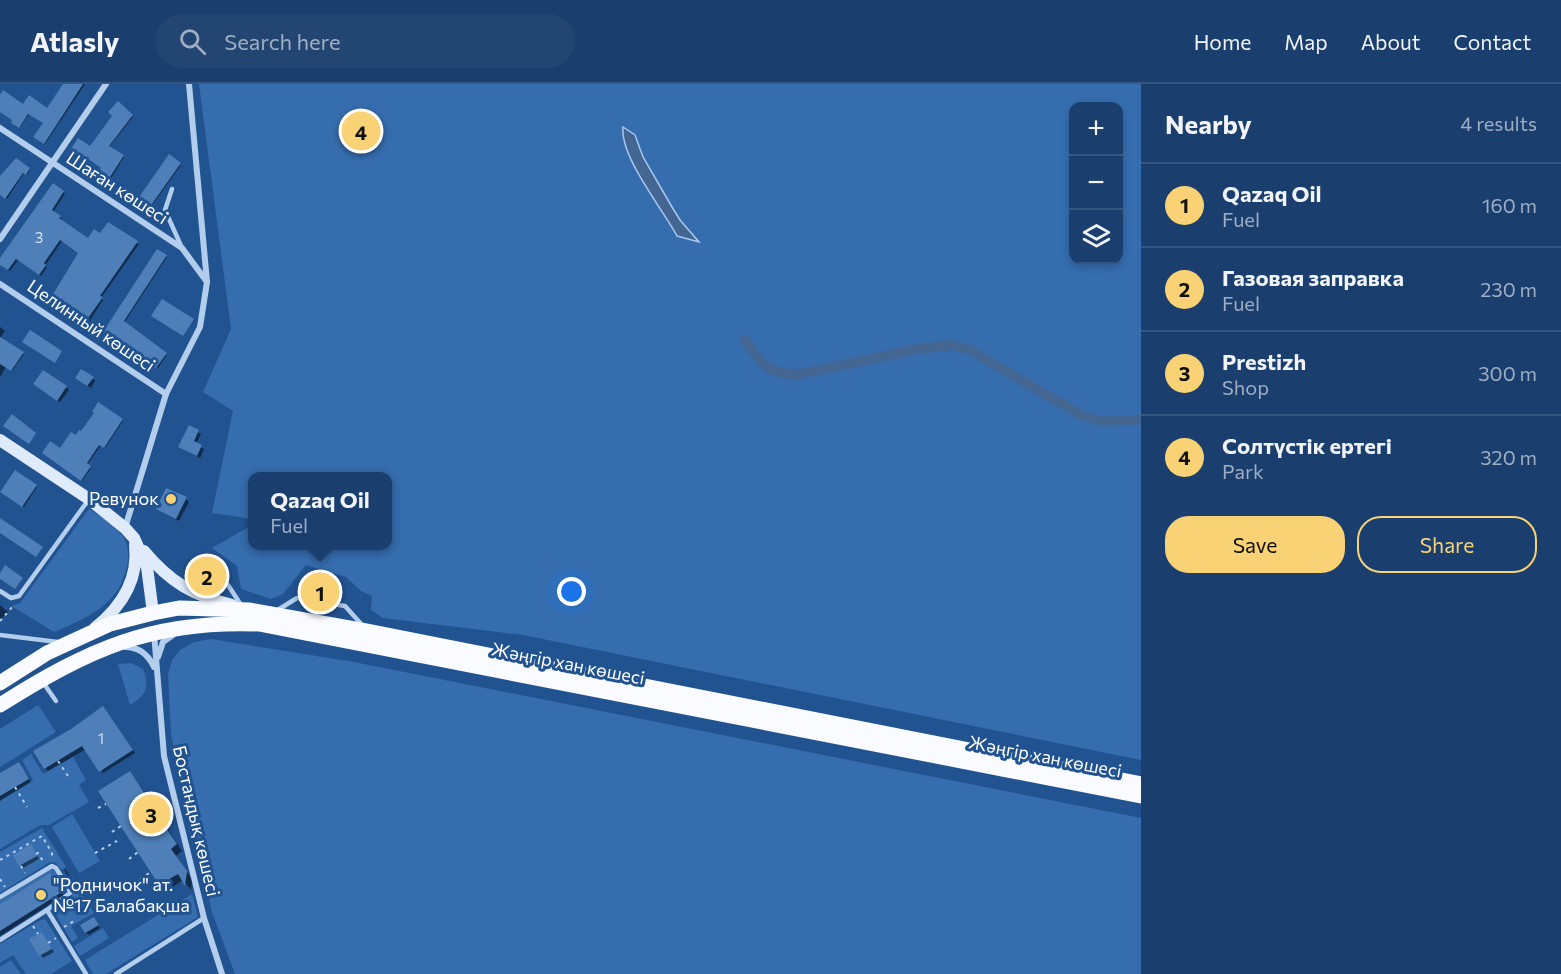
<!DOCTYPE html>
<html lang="en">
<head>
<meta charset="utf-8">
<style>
	body { margin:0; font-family:Commissioner,sans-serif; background:#234572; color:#f1f3f6 }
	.controls { position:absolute; right:18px; top:18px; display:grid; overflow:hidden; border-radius:12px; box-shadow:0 3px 9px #0003 }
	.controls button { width:54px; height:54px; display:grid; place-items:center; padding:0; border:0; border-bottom:2px solid #385780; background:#1a3e6d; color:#f1f3f6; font:30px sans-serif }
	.you { position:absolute; left:572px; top:508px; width:21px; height:21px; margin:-15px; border:4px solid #fff; border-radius:50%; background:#1a73e8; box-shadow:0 0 0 9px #1a73e833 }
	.badge { display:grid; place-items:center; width:39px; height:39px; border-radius:50%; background:#f9d275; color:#111; font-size:20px; font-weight:700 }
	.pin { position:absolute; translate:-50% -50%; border:3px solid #fff; box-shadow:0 2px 6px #0006 }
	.popup { position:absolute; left:248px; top:388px; width:144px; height:78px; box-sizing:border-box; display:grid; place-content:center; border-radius:12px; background:#1a3e6d; filter:drop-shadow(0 2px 4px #0005); font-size:20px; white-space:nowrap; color:#9faec2 }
	.popup b { font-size:22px; color:#f1f3f6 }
	.popup::after { content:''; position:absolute; left:50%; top:100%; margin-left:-12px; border:12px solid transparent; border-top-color:#1a3e6d }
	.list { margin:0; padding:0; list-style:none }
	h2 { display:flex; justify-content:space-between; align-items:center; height:78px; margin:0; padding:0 24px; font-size:26px }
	h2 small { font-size:20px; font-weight:400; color:#9faec2 }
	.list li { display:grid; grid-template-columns:39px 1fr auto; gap:18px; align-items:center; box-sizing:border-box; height:84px; padding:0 24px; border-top:2px solid #385780 }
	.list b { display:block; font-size:22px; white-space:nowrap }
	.list p { margin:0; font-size:20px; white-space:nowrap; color:#9faec2 }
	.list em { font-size:20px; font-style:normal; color:#9faec2 }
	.actions { display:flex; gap:12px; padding:18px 24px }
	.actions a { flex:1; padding:14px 0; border:2px solid #f9d275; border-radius:24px; text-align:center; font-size:21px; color:#f9d275 }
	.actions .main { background:#f9d275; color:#111 }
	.icon { flex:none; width:33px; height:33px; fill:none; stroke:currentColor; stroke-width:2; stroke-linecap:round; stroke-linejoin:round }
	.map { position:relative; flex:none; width:1141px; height:890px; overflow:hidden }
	header { display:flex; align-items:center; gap:36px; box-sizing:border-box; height:84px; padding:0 30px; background:#1a3e6d; border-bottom:2px solid #385780 }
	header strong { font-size:28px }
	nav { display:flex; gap:33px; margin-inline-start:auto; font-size:21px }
	.search { width:420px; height:54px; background:#234572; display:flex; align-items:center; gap:15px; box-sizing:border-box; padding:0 21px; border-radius:33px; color:#9faec2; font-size:22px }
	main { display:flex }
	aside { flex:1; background:#1a3e6d }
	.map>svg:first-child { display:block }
	.green { fill:#356dae; fill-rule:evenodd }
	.water { fill:#436692; stroke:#a7c8ee; stroke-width:1.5 }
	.shadow { fill:#0007 }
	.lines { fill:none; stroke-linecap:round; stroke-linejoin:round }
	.canal { stroke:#436692; stroke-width:10 }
	.building { fill:#4e7fb9 }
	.path { stroke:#b3cded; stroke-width:2; stroke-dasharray:3 4.5; stroke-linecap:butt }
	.service { stroke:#b3cded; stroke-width:4.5 }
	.minor { stroke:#b3cded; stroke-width:6 }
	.secondary { stroke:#dfebfa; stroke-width:12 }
	.primary { stroke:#f9fbff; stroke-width:15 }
	.poi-dot { fill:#f9d275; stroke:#225391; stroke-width:2 }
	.labels { text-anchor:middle; stroke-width:6; stroke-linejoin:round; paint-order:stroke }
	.number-label { font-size:15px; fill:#d3dfee }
	.street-label { font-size:18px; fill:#fff; stroke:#225391 }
	.poi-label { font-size:18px; fill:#fff; stroke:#225391; text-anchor:end }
</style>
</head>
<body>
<header>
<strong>Atlasly</strong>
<div class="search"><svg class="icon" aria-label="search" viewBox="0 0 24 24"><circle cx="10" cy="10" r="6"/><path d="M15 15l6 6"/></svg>Search here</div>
<nav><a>Home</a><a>Map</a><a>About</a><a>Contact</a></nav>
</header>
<main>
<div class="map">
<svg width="1141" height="890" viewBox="0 0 1141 890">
	<rect width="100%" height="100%" fill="#225391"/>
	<!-- green -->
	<g class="green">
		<path d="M199,0H1141V676L523,551L383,534L371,526L372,512L361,507L346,493L306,481L283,510L271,515L241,505L237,482L212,464L252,441V462H388V392H252V435L212,429L233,327L203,308L231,245ZM1074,22H1118V176H1074Z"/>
		<path d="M89,425C100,432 114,439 122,451C129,461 129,471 127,482C120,520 86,535 54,548L12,522L20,519Z"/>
		<polygon points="211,555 354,578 1141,734 1141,890 235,890 212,828 171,651 168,590 172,576 180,566 194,558"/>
		<path d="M131,579L143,585C150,602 146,612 130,621L118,580Z"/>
		<polygon points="38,621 56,648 0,683 0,645"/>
		<polygon points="31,670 43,690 73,673 86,696 79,701 89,718 49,741 40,741 0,765 0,716 33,696 22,676"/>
		<polygon points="72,730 100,777 79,789 52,743"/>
		<polygon points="42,744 66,783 62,786 56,779 50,778 0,809 0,768"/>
		<polygon points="51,785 55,787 65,802 64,807 50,789 0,820 0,815"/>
		<polygon points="72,793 94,829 71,842 78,854 72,858 55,829 72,814 72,805 68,796"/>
		<polygon points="192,810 198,833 106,890 93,890 85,876"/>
		<polygon points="45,835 72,877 51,890 26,890 13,871 0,879 0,860 41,836"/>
		<polygon points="103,844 109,854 80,872 74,862"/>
		<polygon points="11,876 21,890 0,890 0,883"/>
	</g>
	<!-- water -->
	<path class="water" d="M623,43L635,51L643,73L672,123L680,136L699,158L677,152C662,124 620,73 623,43Z"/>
	<!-- shadow -->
	<g class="shadow">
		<polygon points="65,0 85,0 45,60 35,53 45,39 30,29 20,43 13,38 14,36 0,26 0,13 24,22 48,26"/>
		<polygon points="118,19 133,33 109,63 124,73 107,101 97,94 103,84 85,72 79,81 68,73 90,64 114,32"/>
		<polygon points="169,72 181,81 148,127 137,118"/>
		<polygon points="16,76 30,86 27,91 24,89 7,115 0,110 0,94"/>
		<polygon points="53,101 65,110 53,128 62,135 60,137 88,156 101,151 139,160 101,214 103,216 89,238 56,213 80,169 62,157 45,182 47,183 41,192 18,176 10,187 0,180 0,177"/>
		<polygon points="158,167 167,173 124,239 167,271 158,284 139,271 134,278 127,273 131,265 105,248"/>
		<polygon points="0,243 5,247 0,254"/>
		<polygon points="0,254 24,270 12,287 6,283 0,293"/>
		<polygon points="93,294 95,297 91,304 80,296"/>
		<polygon points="38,303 66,303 69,306 60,318"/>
		<polygon points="99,320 123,337 105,364 101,361 87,381 91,384 82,397 44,369 61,367 81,349 95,329"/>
		<polygon points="189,343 201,350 196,360 204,365 200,374 180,363"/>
		<polygon points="15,388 37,403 24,423 2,408"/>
		<polygon points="186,415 189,418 179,437 158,425"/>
		<polygon points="330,496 333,499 331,509 335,512 334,517 312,514 309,511 316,503"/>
		<polygon points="0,521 8,528 0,536"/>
		<polygon points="103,624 135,669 103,689 86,665 48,687 45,684 72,646"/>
		<polygon points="21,683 31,698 0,717 0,691"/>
		<polygon points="130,688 153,721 157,719 167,732 162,736 182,767 176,772 192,795 191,806 183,796 167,807 160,801 100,707"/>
		<polygon points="33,765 39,775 23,784 15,772"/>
		<polygon points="65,785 72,795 71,796 64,786"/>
		<polygon points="53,793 57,795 63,805 61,806 64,811 0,852 0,822"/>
		<polygon points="97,838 100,844 89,851 86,848"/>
		<polygon points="44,853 54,868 43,874 31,856"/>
	</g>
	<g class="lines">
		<!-- canal -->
		<path class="canal" d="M745,256C762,280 765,288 796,291L917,265L952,261L970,266L1079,330C1102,340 1116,338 1141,335"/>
	</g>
	<!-- building -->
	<g class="building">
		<polygon points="63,0 83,0 44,60 33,53 43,39 28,30 19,44 11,39 12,36 0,28 0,11 3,6 23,20 29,11 47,24"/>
		<polygon points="118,17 133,31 109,62 124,71 105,101 95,95 101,84 84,72 78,81 66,73 78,54 90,62 112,32 108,28"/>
		<polygon points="169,70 181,79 147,127 135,119"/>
		<polygon points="16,74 30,84 26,91 23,89 5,115 0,111 0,92"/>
		<polygon points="53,99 64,107 52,126 61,132 59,134 88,154 94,145 100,149 108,138 138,157 100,212 103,213 86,237 52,212 78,169 60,156 44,179 46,181 39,191 16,175 8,186 0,181 0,174"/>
		<polygon points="157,165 167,171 124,237 167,269 156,284 137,271 133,278 124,272 129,265 103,248"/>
		<polygon points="162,215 194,235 183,252 151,232"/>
		<polygon points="30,246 62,267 55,279 22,258"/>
		<polygon points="0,253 24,268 11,287 0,280"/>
		<polygon points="81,285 94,293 87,302 75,294"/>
		<polygon points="43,286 67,302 57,317 33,300"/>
		<polygon points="98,318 123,335 104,364 99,361 87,379 91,382 81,397 42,369 50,357 60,364 71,348 76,351 79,346 81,347 94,329 92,328"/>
		<polygon points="12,330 36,349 29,360 3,342"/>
		<polygon points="189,341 199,346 194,357 202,361 197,372 178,363"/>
		<polygon points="15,386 37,401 22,423 0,408"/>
		<polygon points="166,404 187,413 176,435 156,425"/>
		<polygon points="0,434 43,463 36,473 0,449"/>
		<polygon points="5,481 23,494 15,505 0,495 0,489"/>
		<polygon points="317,492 331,495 328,507 332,508 331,515 307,511 310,500 315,501"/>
		<polygon points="103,622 133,666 99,688 82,662 44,685 33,667 71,645"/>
		<polygon points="19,678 29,695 0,712 0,689"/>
		<polygon points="130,687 152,721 157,717 162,725 156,729 177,760 171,765 187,787 185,802 178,790 159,801 98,707"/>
		<polygon points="31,760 37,772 19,782 13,771"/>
		<polygon points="50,789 52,792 55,790 61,801 59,803 62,808 0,847 0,820"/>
		<polygon points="94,833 99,841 85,849 80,841"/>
		<polygon points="42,848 52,865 39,872 29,855"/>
	</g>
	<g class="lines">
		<!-- path -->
		<g class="path">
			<polyline points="111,417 122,423"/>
			<polyline points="0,537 14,521"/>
			<polyline points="58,677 70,695"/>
			<polyline points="15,703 27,723"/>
			<polyline points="98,724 106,720"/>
			<polyline points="112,748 121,742"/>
			<polyline points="95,769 117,757"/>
			<polyline points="36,770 38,769 43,777"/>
			<polyline points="129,775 138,768"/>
			<polyline points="0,776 42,752 52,769 52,776"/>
			<polyline points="21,782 25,789"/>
			<polyline points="0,795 5,803"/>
			<polyline points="140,795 151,788"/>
			<polyline points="33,842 38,850"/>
			<polyline points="64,843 74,837 75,840"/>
			<polyline points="48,859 56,854"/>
		</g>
		<!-- service -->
		<g class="service">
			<polyline points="172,105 165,126 182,164"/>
			<polyline points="0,507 11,514 19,512 89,415"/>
			<polyline points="208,511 217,499 224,498 228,501 241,521"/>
			<polyline points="276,527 297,514 345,522 363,542"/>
			<polyline points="0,551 58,558"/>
			<polyline points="42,597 56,617"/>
			<polyline points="0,813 52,782 56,784 69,805 70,809 47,826"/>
			<polyline points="0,856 47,826 86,890"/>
			<polyline points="116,890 204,834"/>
		</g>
		<!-- minor -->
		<g class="minor">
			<polyline points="0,44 182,164 207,198"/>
			<polyline points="0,155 106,0"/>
			<polyline points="0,200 166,310"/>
			<polyline points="125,444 166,310 200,243 207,198 189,0"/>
			<polyline points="154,549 164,672 204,834 222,890"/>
			<path d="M125,563C138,563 148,570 154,583"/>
			<polyline points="158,573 163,558 173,551"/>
		</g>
		<!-- secondary -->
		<g class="secondary">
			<polyline points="0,356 89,415 125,444 134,454 147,483 153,529"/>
			<path d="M144,467C170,498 192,511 232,521"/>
			<path d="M95,544C121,523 139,496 135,461"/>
		</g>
		<!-- primary -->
		<g class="primary">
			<polyline points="0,599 47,569 110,540 153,529 179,524 249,526 366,547 1141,700"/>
			<path d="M0,621C89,565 152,536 259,540L1141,712"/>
		</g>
	</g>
	<!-- markers -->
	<g class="poi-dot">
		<circle cx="171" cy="415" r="6"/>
		<circle cx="41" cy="811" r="6"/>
	</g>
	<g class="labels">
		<!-- number labels -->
		<g class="number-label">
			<text x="39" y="159">3</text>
			<text x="101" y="660">1</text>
		</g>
		<!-- street labels -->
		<g class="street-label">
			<text transform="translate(117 104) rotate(33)" y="6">Шаған көшесі</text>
			<text transform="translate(91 242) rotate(34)" y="6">Целинный көшесі</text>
			<text transform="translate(568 580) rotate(11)" y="6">Жәңгір хан көшесі</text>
			<text transform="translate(1045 673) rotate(11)" y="6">Жәңгір хан көшесі</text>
			<text transform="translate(196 737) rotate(77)" y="6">Бостандық көшесі</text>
		</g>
		<!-- poi labels -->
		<g class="poi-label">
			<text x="159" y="421">Ревунок</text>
			<text x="53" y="807" text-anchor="start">"Родничок" ат.<tspan x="53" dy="21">№17 Балабақша</tspan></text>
		</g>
	</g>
</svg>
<div class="controls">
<button>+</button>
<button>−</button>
<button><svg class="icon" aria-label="layers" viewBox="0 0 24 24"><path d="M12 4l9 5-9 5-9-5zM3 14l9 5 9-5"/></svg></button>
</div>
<div class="you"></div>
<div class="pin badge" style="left:320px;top:508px">1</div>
<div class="popup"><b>Qazaq Oil</b>Fuel</div>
<div class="pin badge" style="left:207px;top:492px">2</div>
<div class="pin badge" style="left:151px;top:730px">3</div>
<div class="pin badge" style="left:361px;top:47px">4</div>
</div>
<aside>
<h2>Nearby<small>4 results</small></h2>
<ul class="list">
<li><span class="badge">1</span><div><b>Qazaq Oil</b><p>Fuel</p></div><em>160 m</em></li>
<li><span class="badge">2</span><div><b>Газовая заправка</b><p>Fuel</p></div><em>230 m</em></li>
<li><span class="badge">3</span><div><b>Prestizh</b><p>Shop</p></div><em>300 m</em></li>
<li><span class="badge">4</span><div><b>Солтүстік ертегі</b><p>Park</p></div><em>320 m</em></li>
</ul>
<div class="actions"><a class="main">Save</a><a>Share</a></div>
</aside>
</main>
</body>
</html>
